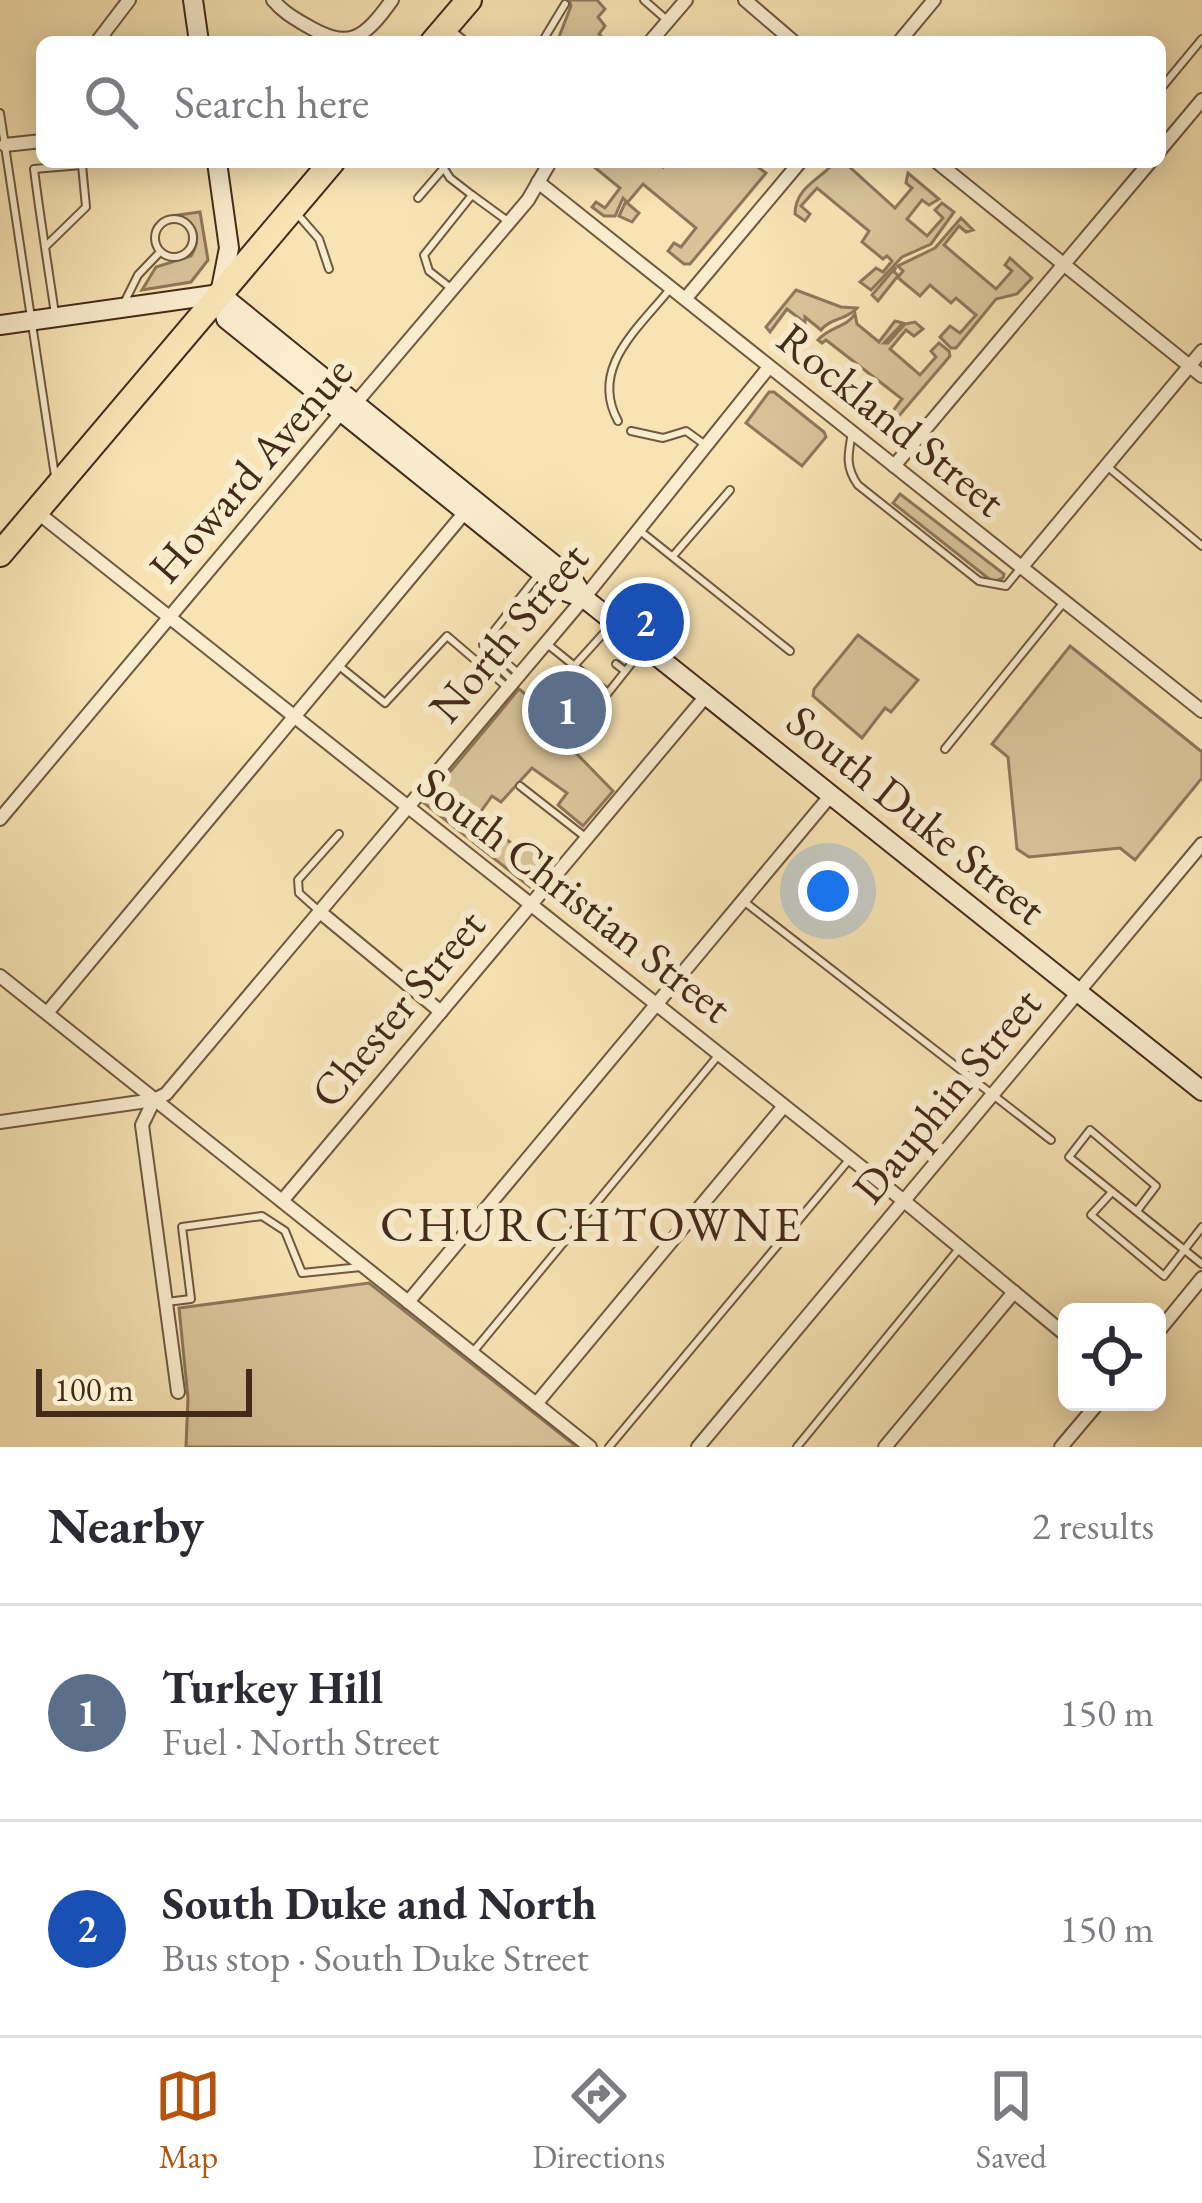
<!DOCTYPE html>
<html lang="en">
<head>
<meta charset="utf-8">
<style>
	body { margin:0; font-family:"EB Garamond",serif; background:#f2f2f3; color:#2b2b33 }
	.controls { position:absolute; right:36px; bottom:36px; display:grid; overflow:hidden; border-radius:18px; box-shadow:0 6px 30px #0003 }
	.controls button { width:108px; height:108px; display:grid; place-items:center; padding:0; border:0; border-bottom:3px solid #e1e1e2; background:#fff; color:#2b2b33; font:60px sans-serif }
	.scale { position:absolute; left:36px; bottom:30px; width:216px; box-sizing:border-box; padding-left:12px; border:6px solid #442a19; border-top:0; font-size:33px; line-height:42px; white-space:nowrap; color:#442a19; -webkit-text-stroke:9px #faedce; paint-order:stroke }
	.you { position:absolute; left:828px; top:891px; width:42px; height:42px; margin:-30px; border:9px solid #fff; border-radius:50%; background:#1a73e8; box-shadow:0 0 0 18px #1a73e833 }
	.badge { display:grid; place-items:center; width:78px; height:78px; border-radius:50%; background:#b45309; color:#fff; font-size:39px; font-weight:700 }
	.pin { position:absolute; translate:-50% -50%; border:6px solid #fff; box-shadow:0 3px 12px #0006 }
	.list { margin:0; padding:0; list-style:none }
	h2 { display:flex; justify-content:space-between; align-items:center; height:156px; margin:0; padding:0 48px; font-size:51px }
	h2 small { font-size:39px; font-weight:400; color:#7c7c81 }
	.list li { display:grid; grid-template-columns:78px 1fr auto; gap:36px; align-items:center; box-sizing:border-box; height:216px; padding:0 48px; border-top:3px solid #e1e1e2 }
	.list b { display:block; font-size:45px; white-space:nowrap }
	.list p { margin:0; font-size:39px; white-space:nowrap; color:#7c7c81 }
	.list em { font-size:39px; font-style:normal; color:#7c7c81 }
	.icon { flex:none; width:66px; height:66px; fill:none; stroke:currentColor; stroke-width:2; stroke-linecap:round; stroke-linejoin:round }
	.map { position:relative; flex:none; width:1202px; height:1447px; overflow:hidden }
	.search { position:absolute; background:#fff; box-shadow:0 6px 30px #0003; left:36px; right:36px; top:36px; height:132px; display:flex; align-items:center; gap:30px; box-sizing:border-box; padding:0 42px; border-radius:18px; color:#7c7c81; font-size:45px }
	.sheet { height:588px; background:#fff }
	nav { display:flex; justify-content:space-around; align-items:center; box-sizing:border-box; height:168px; border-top:3px solid #e1e1e2; background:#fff; font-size:33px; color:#7c7c81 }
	nav a { display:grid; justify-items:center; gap:6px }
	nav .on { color:#b45309 }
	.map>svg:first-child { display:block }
	.green { fill:#d9c49a; stroke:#8e775a; stroke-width:3 }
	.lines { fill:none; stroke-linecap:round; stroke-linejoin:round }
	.lane-casing { stroke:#715840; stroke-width:10 }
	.street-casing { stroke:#715840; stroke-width:16 }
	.secondary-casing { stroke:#442a19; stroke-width:22 }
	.highway-casing { stroke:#442a19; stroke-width:28 }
	.lane { stroke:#faedce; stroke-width:6 }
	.street { stroke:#faedce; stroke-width:12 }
	.secondary { stroke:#faedce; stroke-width:18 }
	.highway { stroke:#f7e3b4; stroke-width:24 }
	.labels { text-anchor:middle; stroke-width:12; stroke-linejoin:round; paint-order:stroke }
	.street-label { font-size:45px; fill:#442a19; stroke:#faedce }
	.neighbourhood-label { font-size:48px; letter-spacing:3px; fill:#442a19; stroke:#faedce }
</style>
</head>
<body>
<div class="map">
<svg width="1202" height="1447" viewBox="0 0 1202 1447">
	<rect width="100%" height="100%" fill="#f7e3b4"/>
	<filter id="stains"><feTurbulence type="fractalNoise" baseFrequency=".00167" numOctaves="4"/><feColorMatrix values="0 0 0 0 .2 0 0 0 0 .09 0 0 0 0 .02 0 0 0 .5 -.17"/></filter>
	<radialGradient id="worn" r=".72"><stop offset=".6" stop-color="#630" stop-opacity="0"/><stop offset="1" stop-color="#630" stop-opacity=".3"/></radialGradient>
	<!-- green -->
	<g class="green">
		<polygon points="569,0 597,0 605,9 598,17 605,26 599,34 607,42 557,42 571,6"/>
		<polygon points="588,162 623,162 628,166 632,162 657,162 663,167 667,162 751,162 766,173 690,264 684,264 668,251 674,243 681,247 696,228 643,184 627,203 639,213 632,222 619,216 626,201 623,198 615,216 604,216 592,207 596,202 605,208 620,188"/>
		<path d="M835,162H844L895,208L912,188L906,183L908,173L939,199L929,205L922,200L907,219L927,236L943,218L935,210L942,203L954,212L931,244L902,257L871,290L860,282L876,268L883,272L892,261L887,256L883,259L862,242L869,231L817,188L801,206L810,214L805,221L795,214C795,187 821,179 835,162Z"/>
		<path d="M200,212L208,260L191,282L142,290L156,267L191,256C202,238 197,224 178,215Z"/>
		<polygon points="961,218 973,230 966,232 959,226 944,245 996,289 1012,271 1005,265 1010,258 1032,278 1017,294 996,299 956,348 951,348 940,337 950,326 960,333 976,315 956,298 951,303 930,285 920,296 897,277 878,301 872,295 896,267 894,272 899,276 903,271 898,266 935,248"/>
		<path d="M796,290L841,307L857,308C847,320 830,318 821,330L805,317V323L787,309L770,332L766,327Z"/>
		<path d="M855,314L857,324L879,342L895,321L903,323L884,343H888L905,324L915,322L923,329L914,336L906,330L890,349L920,375L936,357L931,351L939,343L949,351L950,356L892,424L877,418L880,414L887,419L902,399L826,340L822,343L818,340C829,327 847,327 855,314Z"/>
		<polygon points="769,392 774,392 824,432 826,437 802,466 746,423"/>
		<polygon points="900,494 1004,574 1003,578 993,582 893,503"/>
		<polygon points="858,635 918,680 891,712 885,708 862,738 813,696 814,689"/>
		<polygon points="1070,646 1202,752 1202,778 1135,860 1120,848 1029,857 1017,849 1008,757 992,744"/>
		<polygon points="519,689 573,733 588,718 596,725 576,753 613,791 583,826 558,805 567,793 532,768 501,802 492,796 477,817 523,852 531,843 554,860 530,887 424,803"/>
		<polygon points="369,1283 577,1447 186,1447 188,1398 179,1308"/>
	</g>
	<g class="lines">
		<!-- lane casing -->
		<g class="lane-casing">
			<g id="lane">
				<polyline points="644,0 668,21"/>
				<polyline points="450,29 466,42"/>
				<polyline points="542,42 565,4"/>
				<polyline points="1163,86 1202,39"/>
				<polyline points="0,113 55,476"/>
				<polyline points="440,162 450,178 472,195"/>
				<polyline points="418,198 443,169"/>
				<polyline points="299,216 319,239 329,269"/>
				<circle cx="174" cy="238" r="19"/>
				<path d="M45,247L86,207L82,165L34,169C40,217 48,266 55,314"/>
				<polyline points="452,289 429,271 424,255 472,195 509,222"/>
				<polyline points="123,305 138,275 159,253"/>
				<path d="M618,421C589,368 638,329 670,289"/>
				<polyline points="631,431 663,438 686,431 704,444"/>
				<path d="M852,433C848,454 845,467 858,485L979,581L1006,586L1020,569"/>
				<polyline points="1108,467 1202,546"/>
				<polyline points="639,530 790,651"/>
				<polyline points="673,556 730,490"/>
				<polyline points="546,643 608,693 643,649"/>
				<polyline points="487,648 487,656 513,681"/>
				<polyline points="495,652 483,645 538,575"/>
				<polyline points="503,660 518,673"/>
				<polyline points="616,664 625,671"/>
				<polyline points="338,665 385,703 447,636 508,688"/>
				<polyline points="574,666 612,624"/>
				<polyline points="945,749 1064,602"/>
				<polyline points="520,786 584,836"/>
				<polyline points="746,903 1051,1140"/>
				<polyline points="318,910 299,893 298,880 339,834"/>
				<polyline points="1112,1192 1091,1215 1164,1276 1202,1227"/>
				<polyline points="1137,1211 1156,1186 1090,1130 1069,1157 1202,1264"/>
				<polyline points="166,1302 191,1299 182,1227 262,1216 285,1231 302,1273 361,1267"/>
				<polyline points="473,1352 717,1057"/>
				<polyline points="609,1447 848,1161"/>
				<polyline points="797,1447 958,1250"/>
			</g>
		</g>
		<!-- street casing -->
		<g class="street-casing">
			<g id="street">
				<path d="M273,0C282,11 292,17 304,24C349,51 363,40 392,0"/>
				<polyline points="745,0 794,42"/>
				<polyline points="97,42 129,0"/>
				<polyline points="650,42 686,0"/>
				<polyline points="899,42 934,0"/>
				<polyline points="5,145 42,141"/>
				<polyline points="1160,150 1202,100"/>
				<polyline points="937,162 1202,376"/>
				<polyline points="538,182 1202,711"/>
				<polyline points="686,298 800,162"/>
				<polyline points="894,466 1150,162"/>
				<polyline points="37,512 904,1201 1067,1336"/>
				<polyline points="1021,568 1202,351"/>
				<polyline points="0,819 341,413 354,405 528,200 550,162"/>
				<polyline points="320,912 441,1012"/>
				<polyline points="0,976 590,1447"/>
				<polyline points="47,1013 465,512"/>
				<polyline points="154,1100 142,1125 178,1392"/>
				<polyline points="0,1122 154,1100 166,1094 584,598 769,367"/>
				<polyline points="282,1201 706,696"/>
				<polyline points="408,1302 831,795"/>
				<polyline points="1157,1333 1202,1278"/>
				<polyline points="536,1404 784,1106"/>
				<polyline points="698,1447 1202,844"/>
				<polyline points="885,1447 1014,1292"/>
				<polyline points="1061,1447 1099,1402"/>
			</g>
		</g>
		<!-- secondary casing -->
		<g class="secondary-casing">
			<g id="secondary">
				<polyline points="193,0 199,42"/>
				<polyline points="217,162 229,248 220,294 226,319 564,591 584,598 1202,1091"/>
				<polyline points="220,294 573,580 584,598"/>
				<polyline points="0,325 220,294"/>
			</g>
		</g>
		<!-- highway casing -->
		<g class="highway-casing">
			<g id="highway">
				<polyline points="433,42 469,0"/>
				<polyline points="0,554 332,162"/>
			</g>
		</g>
		<!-- lane -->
		<use href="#lane" class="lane"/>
		<!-- street -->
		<use href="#street" class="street"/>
		<!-- secondary -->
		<use href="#secondary" class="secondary"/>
		<!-- highway -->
		<use href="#highway" class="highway"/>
	</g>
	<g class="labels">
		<!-- street labels -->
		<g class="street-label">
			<text transform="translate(892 419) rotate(39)" y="16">Rockland Street</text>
			<text transform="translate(250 469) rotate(-49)" y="16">Howard Avenue</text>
			<text transform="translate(508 632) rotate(-50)" y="16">North Street</text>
			<text transform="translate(917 814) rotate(39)" y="16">South Duke Street</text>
			<text transform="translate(575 894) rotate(38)" y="16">South Christian Street</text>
			<text transform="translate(397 1008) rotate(-50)" y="16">Chester Street</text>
			<text transform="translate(946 1095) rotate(-50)" y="16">Dauphin Street</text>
		</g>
		<!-- neighbourhood labels -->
		<g class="neighbourhood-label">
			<text x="592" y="1241">CHURCHTOWNE</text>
		</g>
	</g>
	<rect width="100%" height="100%" filter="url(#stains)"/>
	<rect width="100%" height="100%" fill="url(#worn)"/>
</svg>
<div class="controls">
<button><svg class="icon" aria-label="locate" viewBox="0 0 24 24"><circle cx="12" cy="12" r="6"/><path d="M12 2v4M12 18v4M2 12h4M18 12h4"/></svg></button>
</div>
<div class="scale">100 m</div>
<div class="you"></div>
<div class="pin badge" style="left:567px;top:710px;background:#5c6f8a">1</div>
<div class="pin badge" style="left:645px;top:622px;background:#1a4fb4">2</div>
<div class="search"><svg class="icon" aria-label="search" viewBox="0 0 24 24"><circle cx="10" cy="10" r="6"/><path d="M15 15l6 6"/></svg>Search here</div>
</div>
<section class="sheet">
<h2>Nearby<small>2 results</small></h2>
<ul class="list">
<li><span class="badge" style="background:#5c6f8a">1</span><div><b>Turkey Hill</b><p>Fuel · North Street</p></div><em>150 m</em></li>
<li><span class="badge" style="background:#1a4fb4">2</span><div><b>South Duke and North</b><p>Bus stop · South Duke Street</p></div><em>150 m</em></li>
</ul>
</section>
<nav>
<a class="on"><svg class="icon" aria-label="map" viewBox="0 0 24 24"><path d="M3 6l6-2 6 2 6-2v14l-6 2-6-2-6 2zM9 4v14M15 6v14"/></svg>Map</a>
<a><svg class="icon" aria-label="directions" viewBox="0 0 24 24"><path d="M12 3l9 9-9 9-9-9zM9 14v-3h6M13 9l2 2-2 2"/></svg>Directions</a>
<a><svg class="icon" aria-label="saved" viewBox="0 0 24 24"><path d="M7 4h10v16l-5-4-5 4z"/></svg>Saved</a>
</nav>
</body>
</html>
